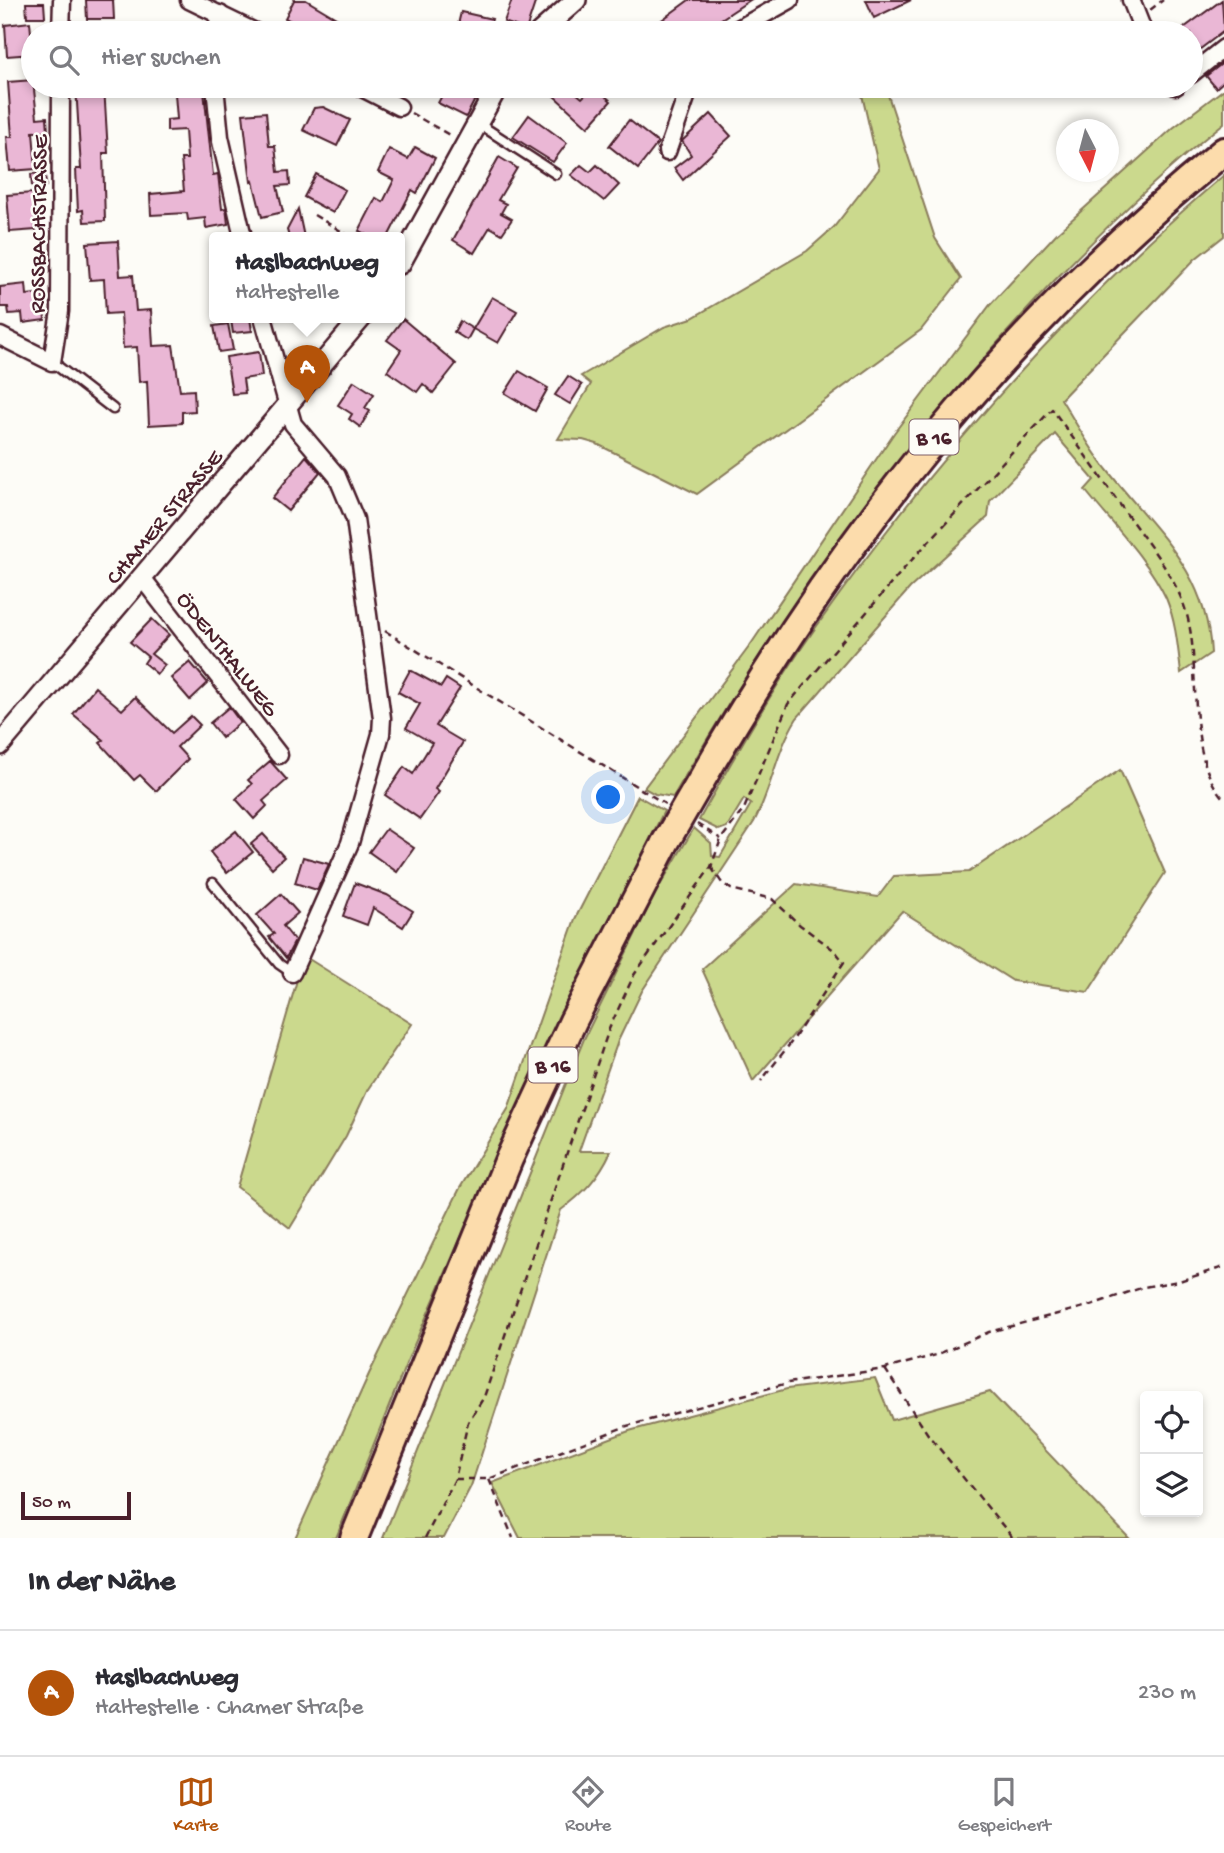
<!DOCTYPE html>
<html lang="de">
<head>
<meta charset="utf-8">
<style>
	body { margin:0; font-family:"Gochi Hand",sans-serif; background:#f2f2f3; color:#2b2b33 }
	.controls { position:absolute; right:21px; bottom:21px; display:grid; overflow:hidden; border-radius:7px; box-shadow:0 4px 10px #0003 }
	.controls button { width:63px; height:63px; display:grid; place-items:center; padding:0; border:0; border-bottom:2px solid #e1e1e2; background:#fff; color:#2b2b33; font:35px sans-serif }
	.compass { position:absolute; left:1056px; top:119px; width:63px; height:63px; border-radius:50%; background:#fff; box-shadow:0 4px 10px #0003; rotate:174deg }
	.scale { position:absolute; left:21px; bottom:18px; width:110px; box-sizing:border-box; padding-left:7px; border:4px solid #4a1f2b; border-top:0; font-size:19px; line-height:24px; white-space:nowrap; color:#4a1f2b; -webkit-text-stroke:5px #fdfcf7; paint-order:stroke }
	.you { position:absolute; left:609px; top:798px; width:24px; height:24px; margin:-18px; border:5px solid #fff; border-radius:50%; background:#1a73e8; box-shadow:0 0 0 10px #1a73e833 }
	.badge { display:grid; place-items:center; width:46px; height:46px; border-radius:50%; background:#b45309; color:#fff; font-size:23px; font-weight:700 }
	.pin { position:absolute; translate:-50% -58px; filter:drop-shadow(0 2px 4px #0008) }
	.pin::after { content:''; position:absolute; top:37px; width:24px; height:21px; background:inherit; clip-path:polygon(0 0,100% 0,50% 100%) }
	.popup { position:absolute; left:209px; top:232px; width:196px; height:91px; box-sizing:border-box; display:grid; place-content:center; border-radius:7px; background:#fff; filter:drop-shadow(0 2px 5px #0005); font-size:23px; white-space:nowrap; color:#7c7c81 }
	.popup b { font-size:26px; color:#2b2b33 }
	.popup::after { content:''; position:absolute; left:50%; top:100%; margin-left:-14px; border:14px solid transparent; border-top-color:#fff }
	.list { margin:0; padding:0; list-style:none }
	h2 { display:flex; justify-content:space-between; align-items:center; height:91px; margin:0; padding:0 28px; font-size:30px }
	h2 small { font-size:23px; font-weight:400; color:#7c7c81 }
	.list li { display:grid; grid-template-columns:46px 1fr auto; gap:21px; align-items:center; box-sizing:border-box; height:126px; padding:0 28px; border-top:2px solid #e1e1e2 }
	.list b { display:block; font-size:26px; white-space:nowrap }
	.list p { margin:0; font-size:23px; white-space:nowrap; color:#7c7c81 }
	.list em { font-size:23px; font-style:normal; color:#7c7c81 }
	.icon { flex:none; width:38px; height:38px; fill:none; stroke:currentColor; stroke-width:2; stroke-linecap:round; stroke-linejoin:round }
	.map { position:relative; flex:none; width:1224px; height:1538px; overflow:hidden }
	.search { position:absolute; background:#fff; box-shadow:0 4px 10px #0003; left:21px; right:21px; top:21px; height:77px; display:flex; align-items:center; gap:18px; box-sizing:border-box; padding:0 24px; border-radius:38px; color:#7c7c81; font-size:26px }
	.sheet { height:217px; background:#fff }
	nav { display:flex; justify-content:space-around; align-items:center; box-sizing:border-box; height:98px; border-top:2px solid #e1e1e2; background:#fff; font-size:19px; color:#7c7c81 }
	nav a { display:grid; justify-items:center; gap:4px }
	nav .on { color:#b45309 }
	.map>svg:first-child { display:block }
	.green { fill:#cbd98d; stroke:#8a7c5c; stroke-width:2 }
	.building { fill:#eab7d5; stroke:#4a1f2b; stroke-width:2 }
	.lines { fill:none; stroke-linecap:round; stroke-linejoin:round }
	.service-casing { stroke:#4a1f2b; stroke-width:13 }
	.minor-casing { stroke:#4a1f2b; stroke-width:21 }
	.tertiary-casing { stroke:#4a1f2b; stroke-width:24 }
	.trunk-casing { stroke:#4a1f2b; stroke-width:32 }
	.path { stroke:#4a1f2b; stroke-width:2.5; stroke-dasharray:7 5; stroke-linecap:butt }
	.service { stroke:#fdfcf7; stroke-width:8 }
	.minor { stroke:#fdfcf7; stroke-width:16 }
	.tertiary { stroke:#fdfcf7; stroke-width:19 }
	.trunk { stroke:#fcdcac; stroke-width:26 }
	.trunk-bridge-casing { stroke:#4a1f2b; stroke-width:32; stroke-linecap:butt }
	.trunk-bridge { stroke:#fcdcac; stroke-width:26 }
	.labels { text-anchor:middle; stroke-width:5; stroke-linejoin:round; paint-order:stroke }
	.shield { fill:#fdfcf7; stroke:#806168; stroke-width:2 }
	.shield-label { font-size:21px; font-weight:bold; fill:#4a1f2b }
	.street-label { font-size:23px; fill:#4a1f2b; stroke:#fdfcf7 }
</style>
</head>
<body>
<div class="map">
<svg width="1224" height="1538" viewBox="0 0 1224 1538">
	<rect width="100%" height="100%" fill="#fdfcf7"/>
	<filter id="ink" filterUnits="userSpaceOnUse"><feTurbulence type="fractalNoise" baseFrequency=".0143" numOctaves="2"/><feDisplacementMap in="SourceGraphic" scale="14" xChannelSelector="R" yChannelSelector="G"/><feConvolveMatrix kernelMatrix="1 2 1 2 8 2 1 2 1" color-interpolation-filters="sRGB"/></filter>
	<g filter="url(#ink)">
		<!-- green -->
		<g class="green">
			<polygon points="860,86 885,86 935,238 961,279 921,330 697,494 597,444 583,440 558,439 591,384 581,376 664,327 692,318 807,251 834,227 879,169"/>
			<path d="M1224,89V123C1163,171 1107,226 1053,282C905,438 780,611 673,797L655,794L644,788L749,647L894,433L990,305L1057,233L1173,128Z"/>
			<path d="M1224,175V236L1195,259L1061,399C1076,423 1090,449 1108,471C1155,531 1207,571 1211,653L1181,673C1178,648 1176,622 1166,598C1147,558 1112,524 1085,490L1094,480L1055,434L990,501L988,517L910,588L797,718C776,751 772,788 754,822L642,991L618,1041L579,1151H611C599,1177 584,1193 561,1210L471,1486L444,1538H383L584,1039L655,894L694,828L711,843L712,856L720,857L751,804L744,799L727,827L719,830L699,820C735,755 772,690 814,630C931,463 1069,307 1224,175Z"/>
			<polygon points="1120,770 1165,873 1088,992 1013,981 902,911 753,1081 702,969 796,884 878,897 894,876 969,872"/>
			<polygon points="638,796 664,811 526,1088 408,1359 336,1538 295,1538 369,1374 460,1188 508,1109 575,919"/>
			<polygon points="304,956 412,1024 368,1089 346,1136 290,1228 237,1187"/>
			<polygon points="875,1378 892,1420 990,1392 1129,1538 520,1538 492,1483 629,1431 787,1389"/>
		</g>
		<!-- building -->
		<g class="building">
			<polygon points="86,0 113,0 114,19 87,19"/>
			<polygon points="294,0 306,0 361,33 313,33 285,18"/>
			<polygon points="512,0 536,0 526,30 504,22"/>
			<polygon points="689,0 750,0 700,33 644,33"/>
			<polygon points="866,0 911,0 874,18"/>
			<polygon points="1222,0 1224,31 1191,56 1191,33 1177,33"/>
			<polygon points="26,3 44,3 45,17 27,17"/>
			<polygon points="461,12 492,19 488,33 456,33"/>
			<polygon points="30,22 33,54 7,56 5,25"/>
			<polygon points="1224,62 1224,81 1216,88 1206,76"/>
			<polygon points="33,80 37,118 47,117 48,131 33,132 36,169 10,171 7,137 12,137 8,82"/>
			<polygon points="76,86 104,86 108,153 103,153 105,221 84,222 83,210 78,211 76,169 81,169"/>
			<polygon points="447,86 482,86 466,117 438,103"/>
			<polygon points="563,86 568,86 582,98 594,86 611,101 588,127 554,96"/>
			<polygon points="204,91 213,175 218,174 222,209 226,208 228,224 206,228 205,218 188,220 187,213 151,215 150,194 184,191 181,159 187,159 185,130 167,131 167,120 177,119 175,94"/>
			<polygon points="323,107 350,120 337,146 303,130 314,108"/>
			<polygon points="266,112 269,146 275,146 278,172 289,171 290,185 277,186 283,212 262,217 253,181 251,182 243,114"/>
			<polygon points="711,114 731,136 683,180 674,168 691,155 682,141"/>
			<polygon points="529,115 567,143 553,162 513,137"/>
			<polygon points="629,120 658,143 638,169 609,146"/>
			<polygon points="415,147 435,158 417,193 412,190 388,237 371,237 359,231 376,198 383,202 394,180 378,172 389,149 408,159"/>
			<polygon points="499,157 517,168 498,200 506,204 501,213 512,219 502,234 490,227 474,253 453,240"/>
			<polygon points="581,165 590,172 597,165 619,185 604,201 571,175"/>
			<polygon points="45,173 46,186 32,187 31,174"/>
			<polygon points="316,174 345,190 333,213 304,197"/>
			<polygon points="33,193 36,230 10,232 7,195"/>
			<polygon points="298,209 304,237 289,237 287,230"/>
			<polygon points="118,241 120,276 133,275 136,311 151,310 153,346 173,345 180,391 194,390 195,411 182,412 182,423 149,425 147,381 139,382 137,347 123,348 121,313 106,314 104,279 90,280 87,243"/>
			<polygon points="26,284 27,295 43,293 45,320 23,323 22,313 9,314 8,307 0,307 0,287"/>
			<polygon points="492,297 517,311 498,343 473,329"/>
			<polygon points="250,318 252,331 233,333 231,320"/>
			<polygon points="403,319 456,364 433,393 423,384 417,392 387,371 401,350 387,340"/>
			<polygon points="460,321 473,329 467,340 454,332"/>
			<polygon points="228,324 233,350 219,352 214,326"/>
			<polygon points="259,352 262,376 243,379 245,393 232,394 226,357"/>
			<polygon points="519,371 548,388 535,411 505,393"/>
			<polygon points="568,376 582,385 570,404 555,395"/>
			<polygon points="354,381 374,394 365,408 370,411 360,427 349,419 352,414 338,405"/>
			<polygon points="306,456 320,472 288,511 272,498"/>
			<polygon points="152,619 169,635 151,654 165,665 157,674 144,663 148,657 130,642"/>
			<polygon points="190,662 208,683 190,700 171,678"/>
			<polygon points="410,670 441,687 446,679 460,688 436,726 463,742 435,789 439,792 420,819 385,795 404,767 413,774 432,743 406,728 420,704 398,692"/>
			<polygon points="95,687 122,710 135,697 172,733 191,716 200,725 177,747 188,759 156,791 140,775 134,780 100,743 104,740 73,714"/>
			<polygon points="229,707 240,722 222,738 210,723"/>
			<polygon points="270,761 287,780 263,801 267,806 254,819 236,799 252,784 248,780"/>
			<polygon points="386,829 414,848 397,872 369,852"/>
			<polygon points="236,831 253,852 227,873 210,852"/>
			<polygon points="263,834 284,857 272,868 251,844"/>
			<polygon points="303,857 329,864 317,890 295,883"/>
			<polygon points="355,883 387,895 413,911 403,927 373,908 367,925 343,916"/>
			<polygon points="281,894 298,913 283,926 295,941 286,958 269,937 274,934 257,915"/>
		</g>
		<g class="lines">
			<!-- service casing -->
			<g class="service-casing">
				<g id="service">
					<polyline points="479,124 556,174"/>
					<polyline points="52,362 113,409"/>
					<polyline points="213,883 279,964 292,973"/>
				</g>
			</g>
			<!-- minor casing -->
			<g class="minor-casing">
				<g id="minor">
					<polyline points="189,0 257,33"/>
					<polyline points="1131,0 1144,33"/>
					<polyline points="61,33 62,0"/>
					<polyline points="216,33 220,14"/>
					<polyline points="731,33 790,0"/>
					<polyline points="1191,74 1224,48"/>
					<polyline points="215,86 220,137 243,237"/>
					<polyline points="358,86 399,107"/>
					<polyline points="1175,86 1176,86"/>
					<polyline points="667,152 690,86"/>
					<polyline points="263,317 293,424 337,476 355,519 382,718 381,734 350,843 292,973"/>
					<polyline points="0,336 52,362 60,311 61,86"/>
					<polyline points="143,579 279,755"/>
				</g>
			</g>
			<!-- tertiary casing -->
			<g class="tertiary-casing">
				<g id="tertiary">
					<polyline points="539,33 576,0"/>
					<polyline points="400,264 498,86"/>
					<polyline points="0,745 362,317"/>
				</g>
			</g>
			<!-- trunk casing -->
			<g class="trunk-casing">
				<g id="trunk">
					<path d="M705,774C846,530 1005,330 1224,151"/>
					<polyline points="354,1538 509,1159 573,1021 665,843"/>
				</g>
			</g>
			<!-- path -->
			<g class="path">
				<polyline points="1150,10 1163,0"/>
				<polyline points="411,113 451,136"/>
				<polyline points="314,215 351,237"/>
				<polyline points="385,631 665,804"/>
				<polyline points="697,824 721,839"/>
				<polyline points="711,867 722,883 731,889 772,899 800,925 834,950 844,962 793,1040 761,1081"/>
				<polyline points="885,1369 929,1436 1013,1538"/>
				<polyline points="455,1479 489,1479 627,1426 788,1383 885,1369 936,1355 989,1332 1088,1306 1144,1287 1179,1281 1224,1267"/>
				<polyline points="489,1479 513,1538"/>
				<path d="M425,1538L455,1479L468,1422L484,1397L609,1029L634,975L711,867L721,839L744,809L788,704L908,564L1052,409C1076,442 1100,476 1123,509C1149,546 1183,583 1190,629C1199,678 1188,761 1224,799"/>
			</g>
			<!-- service -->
			<use href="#service" class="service"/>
			<!-- minor -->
			<use href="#minor" class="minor"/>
			<!-- tertiary -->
			<use href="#tertiary" class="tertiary"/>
			<!-- trunk -->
			<use href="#trunk" class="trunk"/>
			<!-- trunk-bridge casing -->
			<g class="trunk-bridge-casing">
				<polyline id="trunk-bridge" points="665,843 705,774"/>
			</g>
			<!-- trunk-bridge -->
			<use href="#trunk-bridge" class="trunk-bridge"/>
		</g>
	</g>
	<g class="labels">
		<!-- shield labels -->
		<g class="shield">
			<rect x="909.5" y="419.5" width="49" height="35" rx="5"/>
			<rect x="528.5" y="1047.5" width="49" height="35" rx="5"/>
		</g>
		<g class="shield-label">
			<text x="934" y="444">B 16</text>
			<text x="553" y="1072">B 16</text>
		</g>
		<!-- street labels -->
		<g class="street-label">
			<text transform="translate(37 224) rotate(-89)" y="8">ROSSBACHSTRASSE</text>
			<text transform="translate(163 516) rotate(-50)" y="8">CHAMER STRASSE</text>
			<text transform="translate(229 653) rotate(52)" y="8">ÖDENTHALWEG</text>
		</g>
	</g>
</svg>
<div class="controls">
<button><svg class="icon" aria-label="locate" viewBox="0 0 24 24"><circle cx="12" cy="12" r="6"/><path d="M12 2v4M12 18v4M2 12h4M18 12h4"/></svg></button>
<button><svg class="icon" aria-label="layers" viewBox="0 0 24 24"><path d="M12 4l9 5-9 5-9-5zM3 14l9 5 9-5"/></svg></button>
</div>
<svg class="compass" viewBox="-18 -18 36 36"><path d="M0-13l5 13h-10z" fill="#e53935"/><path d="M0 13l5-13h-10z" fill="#7c7c81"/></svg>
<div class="scale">50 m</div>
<div class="you"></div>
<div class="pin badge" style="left:307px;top:403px">A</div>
<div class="popup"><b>Haslbachweg</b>Haltestelle</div>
<div class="search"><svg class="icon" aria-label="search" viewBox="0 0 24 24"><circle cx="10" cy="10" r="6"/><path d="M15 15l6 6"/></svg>Hier suchen</div>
</div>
<section class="sheet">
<h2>In der Nähe<small></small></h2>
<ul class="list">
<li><span class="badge">A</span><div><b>Haslbachweg</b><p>Haltestelle · Chamer Straße</p></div><em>230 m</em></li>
</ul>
</section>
<nav>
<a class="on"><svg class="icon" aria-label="map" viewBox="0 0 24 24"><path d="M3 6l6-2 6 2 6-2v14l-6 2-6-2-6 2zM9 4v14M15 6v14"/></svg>Karte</a>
<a><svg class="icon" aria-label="directions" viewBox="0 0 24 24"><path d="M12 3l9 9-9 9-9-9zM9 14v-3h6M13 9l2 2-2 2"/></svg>Route</a>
<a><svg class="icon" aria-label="saved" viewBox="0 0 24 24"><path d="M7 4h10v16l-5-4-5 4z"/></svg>Gespeichert</a>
</nav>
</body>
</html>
